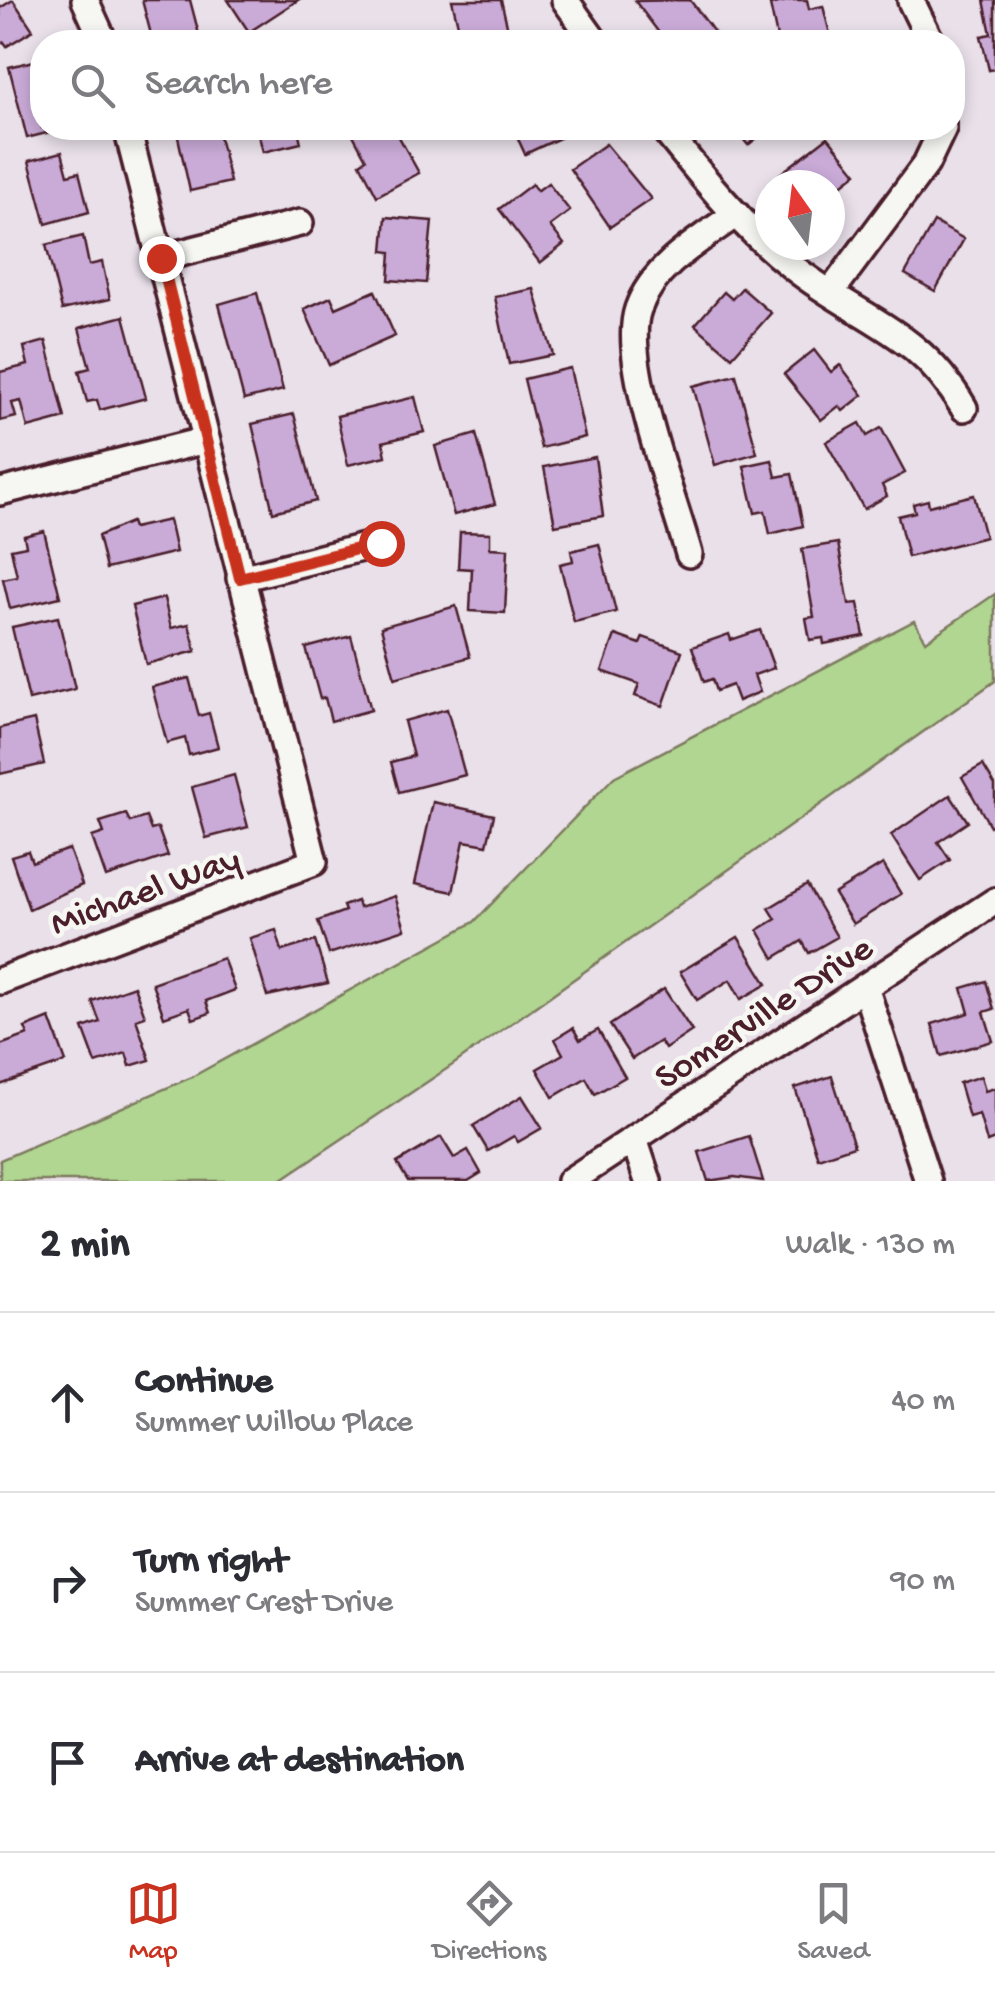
<!DOCTYPE html>
<html lang="en">
<head>
<meta charset="utf-8">
<style>
	body { margin:0; font-family:"Gochi Hand",sans-serif; background:#f2f2f3; color:#2b2b33 }
	.compass { position:absolute; left:755px; top:170px; width:90px; height:90px; border-radius:50%; background:#fff; box-shadow:0 5px 15px #0003; rotate:346deg }
	.stop { position:absolute; width:30px; height:30px; margin:-22px; border:8px solid #c8321e; border-radius:50%; background:#fff }
	.stop.end { background:#c8321e; border-color:#fff; box-shadow:0 2px 10px #0008 }
	.list { margin:0; padding:0; list-style:none }
	h2 { display:flex; justify-content:space-between; align-items:center; height:130px; margin:0; padding:0 40px; font-size:42px }
	h2 small { font-size:32px; font-weight:400; color:#7c7c81 }
	.list li { display:grid; grid-template-columns:65px 1fr auto; gap:30px; align-items:center; box-sizing:border-box; height:180px; padding:0 40px; border-top:2px solid #e1e1e2 }
	.list b { display:block; font-size:38px; white-space:nowrap }
	.list p { margin:0; font-size:32px; white-space:nowrap; color:#7c7c81 }
	.list em { font-size:32px; font-style:normal; color:#7c7c81 }
	.icon { flex:none; width:55px; height:55px; fill:none; stroke:currentColor; stroke-width:2; stroke-linecap:round; stroke-linejoin:round }
	.map { position:relative; flex:none; width:995px; height:1181px; overflow:hidden }
	.search { position:absolute; background:#fff; box-shadow:0 5px 15px #0003; left:30px; right:30px; top:30px; height:110px; display:flex; align-items:center; gap:25px; box-sizing:border-box; padding:0 35px; border-radius:40px; color:#7c7c81; font-size:38px }
	.sheet { height:670px; background:#fff }
	nav { display:flex; justify-content:space-around; align-items:center; box-sizing:border-box; height:140px; border-top:2px solid #e1e1e2; background:#fff; font-size:28px; color:#7c7c81 }
	nav a { display:grid; justify-items:center; gap:5px }
	nav .on { color:#c8321e }
	.map>svg:first-child { display:block }
	.green { fill:#b0d691; stroke:#7d7a5e; stroke-width:2.5 }
	.building { fill:#caabd8; stroke:#4a1f2b; stroke-width:2.5 }
	.lines { fill:none; stroke-linecap:round; stroke-linejoin:round }
	.street-casing { stroke:#4a1f2b; stroke-width:32 }
	.street { stroke:#f6f6f2; stroke-width:25 }
	.route { stroke:#c8321e; stroke-width:12 }
	.labels { text-anchor:middle; stroke-width:9; stroke-linejoin:round; paint-order:stroke }
	.street-label { font-size:38px; fill:#4a1f2b; stroke:#f6f6f2 }
</style>
</head>
<body>
<div class="map">
<svg width="995" height="1181" viewBox="0 0 995 1181">
	<rect width="100%" height="100%" fill="#e9e0ea"/>
	<filter id="ink" filterUnits="userSpaceOnUse"><feTurbulence type="fractalNoise" baseFrequency=".01" numOctaves="2"/><feDisplacementMap in="SourceGraphic" scale="20" xChannelSelector="R" yChannelSelector="G"/><feConvolveMatrix kernelMatrix="1 2 1 2 8 2 1 2 1" color-interpolation-filters="sRGB"/></filter>
	<g filter="url(#ink)">
		<!-- green -->
		<polygon class="green" points="995,594 995,681 454,1064 279,1181 0,1181 0,1160 190,1078 474,922 614,777 914,621 926,641"/>
		<!-- building -->
		<g class="building">
			<polygon points="13,0 33,30 7,46 4,42 0,44 0,8"/>
			<polygon points="142,0 190,0 201,42 153,42"/>
			<polygon points="228,0 298,0 249,32"/>
			<polygon points="452,0 501,0 511,42 462,42"/>
			<polygon points="690,0 720,40 716,42 666,42 635,1"/>
			<polygon points="791,0 807,0 809,9 823,6 832,42 778,42 770,5"/>
			<polygon points="984,0 995,0 995,69 989,70 981,36 991,34"/>
			<polygon points="42,59 42,128 66,128 27,138 9,67"/>
			<polygon points="176,128 217,128 230,182 190,191"/>
			<polygon points="257,128 326,128 299,134 301,143 263,152"/>
			<polygon points="356,128 394,128 419,173 377,196 360,163 366,159 351,131"/>
			<polygon points="513,128 578,128 579,129 525,154"/>
			<polygon points="734,128 770,128 748,145"/>
			<polygon points="828,137 857,173 830,194 830,185 788,185 780,174"/>
			<polygon points="606,144 651,199 610,227 570,169"/>
			<polygon points="62,152 68,175 79,172 89,212 46,224 29,161"/>
			<polygon points="548,183 570,211 550,226 564,244 540,263 499,209 532,184 537,191"/>
			<polygon points="386,217 432,221 426,283 389,280 391,252 383,251"/>
			<polygon points="934,222 964,239 935,291 905,274"/>
			<polygon points="83,236 89,265 102,262 110,299 62,310 46,245"/>
			<polygon points="742,288 771,313 732,357 695,325 724,292 732,299"/>
			<polygon points="534,289 553,355 509,364 495,297"/>
			<polygon points="375,291 395,336 329,365 304,309 331,297 336,308"/>
			<polygon points="257,293 283,390 244,400 219,304"/>
			<polygon points="124,316 146,398 100,410 97,400 87,402 79,371 90,368 79,328"/>
			<polygon points="46,341 65,418 28,428 21,401 12,403 16,417 0,421 0,372 28,365 24,347"/>
			<polygon points="814,350 831,372 840,365 863,395 843,411 839,406 821,420 784,374"/>
			<polygon points="570,368 585,437 541,448 524,379"/>
			<polygon points="736,375 757,453 715,465 693,386"/>
			<polygon points="415,397 424,432 383,442 386,456 348,465 337,416"/>
			<polygon points="294,414 316,501 273,512 252,424"/>
			<polygon points="860,423 867,436 881,428 905,473 882,485 887,496 864,509 826,442"/>
			<polygon points="476,434 495,504 454,515 435,446"/>
			<polygon points="595,457 603,516 555,525 544,467"/>
			<polygon points="772,460 776,477 792,474 803,526 770,534 765,511 755,513 744,466"/>
			<polygon points="974,495 985,537 908,557 898,516 915,512 913,504 928,500 929,506"/>
			<polygon points="169,520 176,552 106,569 98,536 131,522 133,528"/>
			<polygon points="44,531 60,597 10,609 3,579 17,576 11,549 26,546 24,536"/>
			<polygon points="460,532 490,533 490,548 508,549 505,613 470,611 472,569 458,568"/>
			<polygon points="838,543 849,604 858,603 864,636 824,644 823,638 810,640 806,618 814,617 802,549"/>
			<polygon points="599,544 616,612 574,622 560,564 573,561 571,551"/>
			<polygon points="164,598 171,628 189,624 196,651 146,664 132,606"/>
			<polygon points="456,606 470,657 395,678 381,627"/>
			<polygon points="58,617 75,689 29,700 12,627"/>
			<polygon points="760,630 774,668 754,675 760,692 738,701 732,685 716,691 712,679 704,682 692,647 729,634 731,640"/>
			<polygon points="615,635 640,644 643,637 682,651 663,706 635,696 639,684 602,671"/>
			<polygon points="351,636 371,710 331,721 325,698 320,699 306,648"/>
			<polygon points="189,678 199,716 209,713 218,747 189,755 185,738 167,743 152,687"/>
			<polygon points="447,709 465,775 399,792 391,762 413,756 404,721"/>
			<polygon points="34,720 44,764 0,774 0,728"/>
			<polygon points="983,765 995,785 995,824 990,826 962,777"/>
			<polygon points="234,775 248,827 206,838 192,787"/>
			<polygon points="950,795 968,822 938,842 950,860 920,880 891,835"/>
			<polygon points="433,802 494,815 487,845 464,841 453,892 415,884"/>
			<polygon points="126,814 130,822 146,817 151,830 158,828 168,856 106,877 92,837 104,833 100,822"/>
			<polygon points="69,849 82,885 29,909 11,856 28,851 32,862"/>
			<polygon points="883,864 901,894 853,924 834,894"/>
			<polygon points="807,885 837,937 809,953 802,941 774,958 758,930 776,919 769,908"/>
			<polygon points="395,896 405,929 329,954 318,921 345,911 343,906 357,901 359,908"/>
			<polygon points="276,930 282,951 315,941 328,983 267,996 250,938"/>
			<polygon points="738,937 767,984 741,999 730,980 697,1000 680,972"/>
			<polygon points="223,958 235,990 206,1001 210,1013 193,1019 189,1008 164,1017 152,983"/>
			<polygon points="986,981 994,1009 984,1012 993,1041 941,1056 932,1024 969,1013 962,988"/>
			<polygon points="134,986 145,1016 136,1019 150,1060 130,1066 126,1053 96,1063 83,1028 100,1022 92,1001"/>
			<polygon points="664,989 692,1031 665,1049 660,1041 632,1059 610,1025"/>
			<polygon points="50,1018 66,1062 0,1085 0,1045 28,1035 25,1028"/>
			<polygon points="573,1028 580,1040 598,1030 625,1077 595,1094 586,1078 553,1097 537,1069 563,1054 555,1039"/>
			<polygon points="832,1076 854,1146 818,1158 795,1088"/>
			<polygon points="981,1076 985,1091 995,1088 995,1139 987,1142 979,1114 969,1117 959,1083"/>
			<polygon points="522,1096 542,1128 518,1142 514,1136 488,1151 473,1126"/>
			<polygon points="749,1136 763,1181 734,1177 708,1181 699,1152"/>
			<polygon points="441,1137 454,1158 468,1150 481,1173 468,1181 408,1181 397,1163"/>
		</g>
		<g class="lines">
			<!-- street casing -->
			<g class="street-casing">
				<g id="street">
					<polyline points="85,0 104,42"/>
					<polyline points="565,0 595,42"/>
					<polyline points="911,1 931,42"/>
					<path d="M663,128C703,178 743,228 794,268C860,320 918,329 964,408"/>
					<polyline points="161,258 300,223"/>
					<polyline points="831,292 926,164 943,128"/>
					<polyline points="0,492 206,440"/>
					<path d="M689,554C674,499 620,360 638,309C653,266 701,239 736,214"/>
					<polyline points="240,578 381,543"/>
					<polyline points="0,981 314,862 127,128"/>
					<polyline points="865,987 928,1181"/>
					<polyline points="634,1139 648,1181"/>
					<polyline points="570,1181 995,901"/>
				</g>
			</g>
			<!-- street -->
			<use href="#street" class="street"/>
		</g>
	</g>
	<g class="lines" filter="url(#ink)">
		<!-- route -->
		<polyline class="route" points="161,258 240,578 381,543"/>
	</g>
	<g class="labels">
		<!-- street labels -->
		<g class="street-label">
			<text transform="translate(144 888) rotate(-20)" y="13">Michael Way</text>
			<text transform="translate(762 1010) rotate(-33)" y="13">Somerville Drive</text>
		</g>
	</g>
</svg>
<svg class="compass" viewBox="-18 -18 36 36"><path d="M0-13l5 13h-10z" fill="#e53935"/><path d="M0 13l5-13h-10z" fill="#7c7c81"/></svg>
<div class="stop" style="left:381px;top:543px"></div>
<div class="stop end" style="left:161px;top:258px"></div>
<div class="search"><svg class="icon" aria-label="search" viewBox="0 0 24 24"><circle cx="10" cy="10" r="6"/><path d="M15 15l6 6"/></svg>Search here</div>
</div>
<section class="sheet">
<h2>2 min<small>Walk · 130 m</small></h2>
<ul class="list">
<li><svg class="icon" aria-label="ahead" viewBox="0 0 24 24"><path d="M12 20V5M6 11l6-6 6 6"/></svg><div><b>Continue</b><p>Summer Willow Place</p></div><em>40 m</em></li>
<li><svg class="icon" aria-label="right" viewBox="0 0 24 24"><path d="M7 20v-9h11M14 6l5 5-5 5"/></svg><div><b>Turn right</b><p>Summer Crest Drive</p></div><em>90 m</em></li>
<li><svg class="icon" aria-label="arrive" viewBox="0 0 24 24"><path d="M6 21V4h12l-3 4 3 4H6"/></svg><div><b>Arrive at destination</b></div></li>
</ul>
</section>
<nav>
<a class="on"><svg class="icon" aria-label="map" viewBox="0 0 24 24"><path d="M3 6l6-2 6 2 6-2v14l-6 2-6-2-6 2zM9 4v14M15 6v14"/></svg>Map</a>
<a><svg class="icon" aria-label="directions" viewBox="0 0 24 24"><path d="M12 3l9 9-9 9-9-9zM9 14v-3h6M13 9l2 2-2 2"/></svg>Directions</a>
<a><svg class="icon" aria-label="saved" viewBox="0 0 24 24"><path d="M7 4h10v16l-5-4-5 4z"/></svg>Saved</a>
</nav>
</body>
</html>
